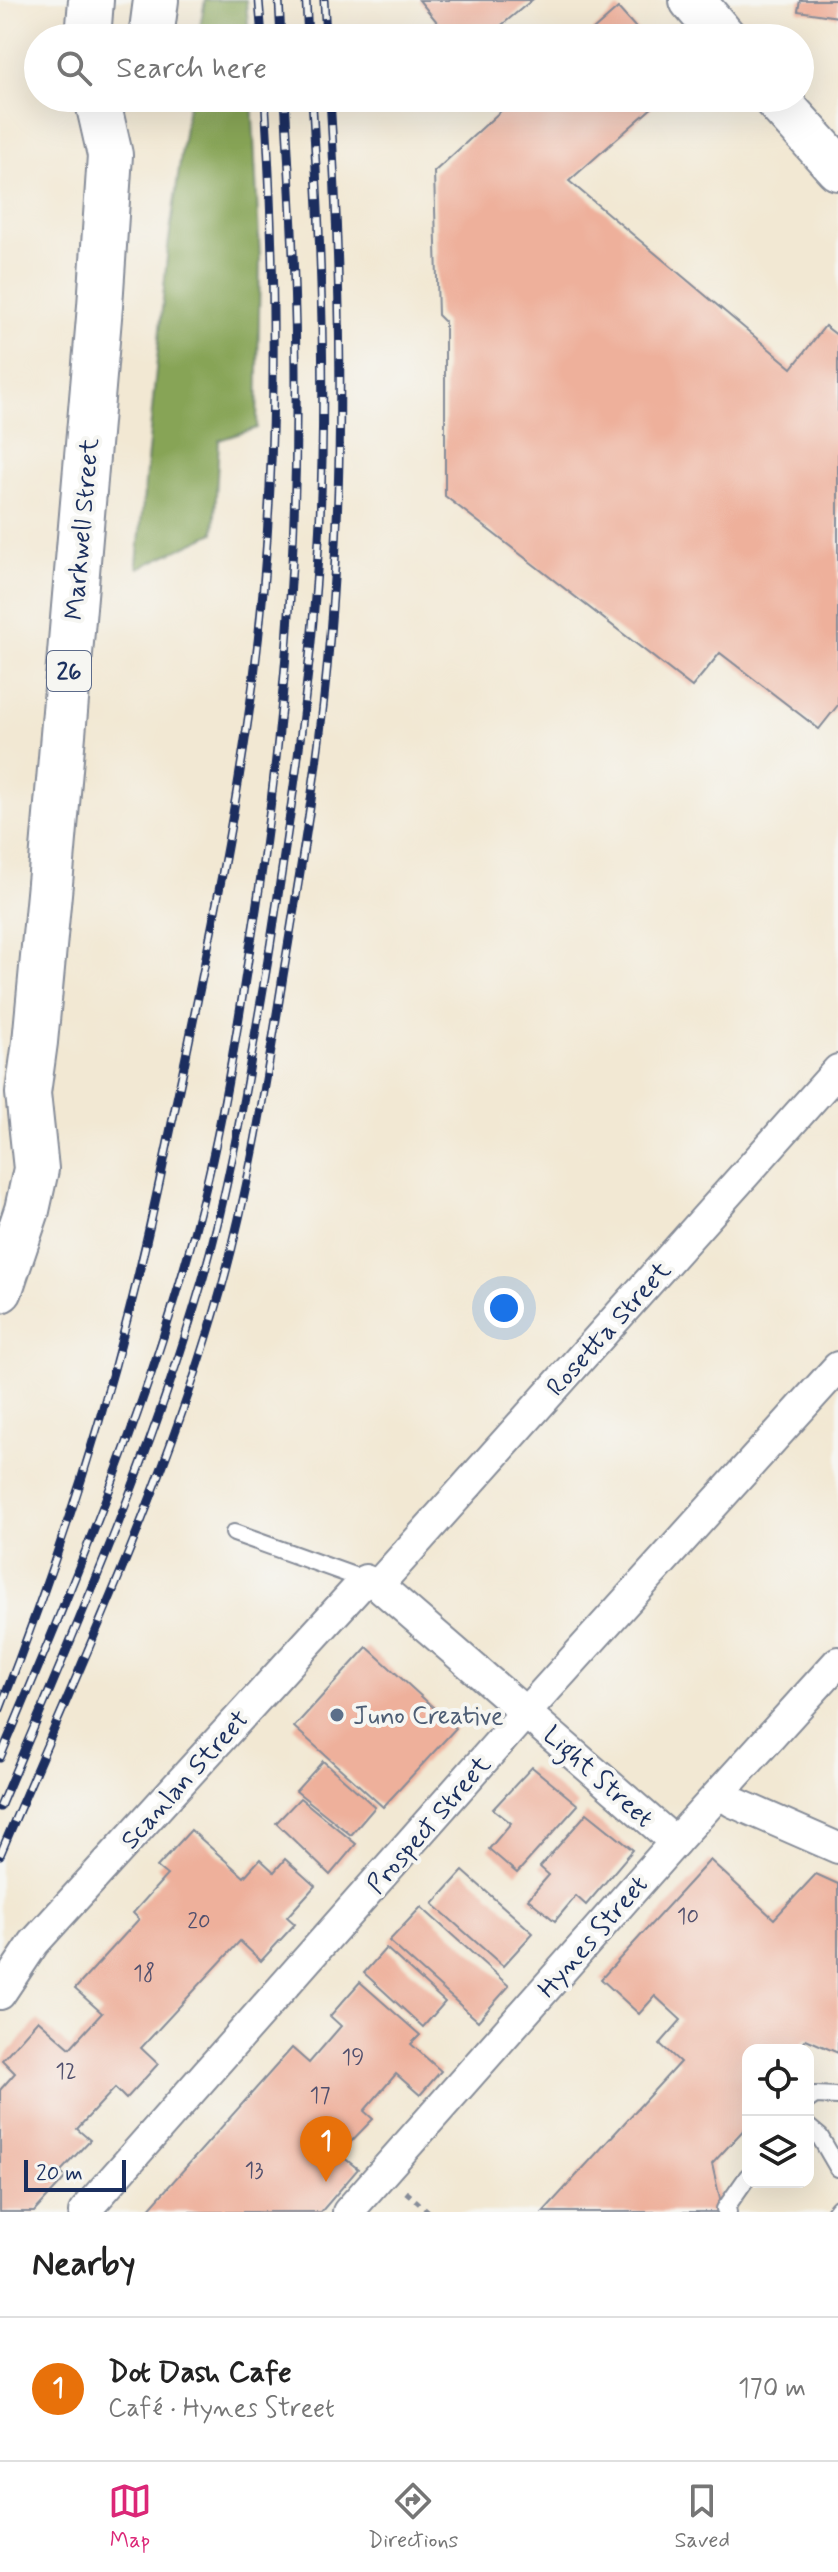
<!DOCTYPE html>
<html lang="en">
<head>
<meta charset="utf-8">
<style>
	body { margin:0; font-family:Mynerve,sans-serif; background:#f6f6f6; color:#222 }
	.controls { position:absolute; right:24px; bottom:24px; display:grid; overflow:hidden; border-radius:16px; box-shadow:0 8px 32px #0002 }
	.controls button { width:72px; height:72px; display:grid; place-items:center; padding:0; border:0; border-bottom:2px solid #e0e0e0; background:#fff; color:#222; font:40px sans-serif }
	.scale { position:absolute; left:24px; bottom:20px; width:102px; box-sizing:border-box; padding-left:8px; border:4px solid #1b2f5e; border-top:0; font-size:22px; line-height:28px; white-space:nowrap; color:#1b2f5e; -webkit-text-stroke:6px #f6f6f2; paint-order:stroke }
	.you { position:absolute; left:504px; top:1308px; width:28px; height:28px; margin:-20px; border:6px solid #fff; border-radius:50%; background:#1a73e8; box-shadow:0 0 0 12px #1a73e833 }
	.badge { display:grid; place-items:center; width:52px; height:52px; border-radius:50%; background:#db2777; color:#fff; font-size:26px; font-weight:700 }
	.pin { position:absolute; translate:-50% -66px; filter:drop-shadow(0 2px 4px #0008) }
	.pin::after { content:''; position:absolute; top:42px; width:28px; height:24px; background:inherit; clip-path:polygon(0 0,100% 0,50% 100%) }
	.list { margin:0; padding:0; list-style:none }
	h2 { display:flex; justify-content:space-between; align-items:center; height:104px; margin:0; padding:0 32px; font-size:34px }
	h2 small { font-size:26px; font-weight:400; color:#767676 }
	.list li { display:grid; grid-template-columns:52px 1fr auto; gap:24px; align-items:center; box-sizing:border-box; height:144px; padding:0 32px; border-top:2px solid #e0e0e0 }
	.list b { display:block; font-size:30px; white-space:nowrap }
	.list p { margin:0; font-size:26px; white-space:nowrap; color:#767676 }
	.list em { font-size:26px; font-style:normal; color:#767676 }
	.icon { flex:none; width:44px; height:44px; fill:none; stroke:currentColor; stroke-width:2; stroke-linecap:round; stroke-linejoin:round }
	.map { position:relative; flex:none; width:838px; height:2212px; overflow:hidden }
	.search { position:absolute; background:#fff; box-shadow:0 8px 32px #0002; left:24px; right:24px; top:24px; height:88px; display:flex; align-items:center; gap:20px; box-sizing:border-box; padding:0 28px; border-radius:44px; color:#767676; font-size:30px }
	.sheet { height:248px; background:#fff }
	nav { display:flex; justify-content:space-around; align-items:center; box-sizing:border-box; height:112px; border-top:2px solid #e0e0e0; background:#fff; font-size:22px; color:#767676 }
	nav a { display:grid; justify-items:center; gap:4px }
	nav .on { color:#db2777 }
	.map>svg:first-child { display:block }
	.forest { fill:#87a457; stroke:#516a5a; stroke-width:2 }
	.building { fill:#eeb09b }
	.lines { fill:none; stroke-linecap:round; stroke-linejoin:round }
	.lane-casing { stroke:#868c98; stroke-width:20 }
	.street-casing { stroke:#868c98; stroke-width:34 }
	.primary-casing { stroke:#868c98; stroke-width:48 }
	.highway-casing { stroke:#868c98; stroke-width:48 }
	.path { stroke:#868c98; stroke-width:5; stroke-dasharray:6 6; stroke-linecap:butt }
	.lane { stroke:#fff; stroke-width:16 }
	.street { stroke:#fff; stroke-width:30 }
	.primary { stroke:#fff; stroke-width:44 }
	.highway { stroke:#fff; stroke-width:44 }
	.rail-casing { stroke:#1b2f5e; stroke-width:9 }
	.rail { stroke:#f6f6f2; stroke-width:6; stroke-dasharray:18; stroke-linecap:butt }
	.service-dot { fill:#5c6f8a; stroke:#f6f6f2; stroke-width:3 }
	.labels { text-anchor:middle; stroke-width:8; stroke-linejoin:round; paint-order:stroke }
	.number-label { font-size:22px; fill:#504f6d }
	.shield { fill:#f6f6f2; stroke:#5d6b8a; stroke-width:2 }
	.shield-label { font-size:24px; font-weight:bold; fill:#1b2f5e }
	.street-label { font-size:26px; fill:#1b2f5e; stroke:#f6f6f2 }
	.service-label { font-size:26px; fill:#4e5e75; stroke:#f6f6f2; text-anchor:start }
</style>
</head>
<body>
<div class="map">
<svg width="838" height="2212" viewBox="0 0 838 2212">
	<rect width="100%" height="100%" fill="#f6f6f2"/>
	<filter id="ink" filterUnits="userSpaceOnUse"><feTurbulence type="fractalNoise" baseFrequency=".0125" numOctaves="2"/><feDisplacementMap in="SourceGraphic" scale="16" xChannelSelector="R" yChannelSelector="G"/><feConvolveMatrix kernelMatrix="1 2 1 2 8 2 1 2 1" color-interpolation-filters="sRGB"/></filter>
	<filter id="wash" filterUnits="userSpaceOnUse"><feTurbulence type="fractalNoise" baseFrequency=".006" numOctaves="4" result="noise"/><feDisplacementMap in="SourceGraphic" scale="32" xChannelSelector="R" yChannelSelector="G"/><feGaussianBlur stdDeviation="1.8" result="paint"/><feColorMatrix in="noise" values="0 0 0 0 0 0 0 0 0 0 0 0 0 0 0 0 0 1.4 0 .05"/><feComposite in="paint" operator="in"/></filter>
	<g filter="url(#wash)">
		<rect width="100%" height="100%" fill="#f2e8d3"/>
		<!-- forest -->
		<g class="forest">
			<polygon points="205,0 246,0 249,38 198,38"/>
			<polygon points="189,98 252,98 260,259 257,428 219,440 214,533 139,568 137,564 168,247"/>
		</g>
		<g id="blocks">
			<!-- building -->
			<g class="building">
				<polygon points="419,0 532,0 486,38 450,38"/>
				<polygon points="800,0 838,0 838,17 798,11"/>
				<polygon points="618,8 645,38 584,38"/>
				<polygon points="515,98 663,98 569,181 792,368 825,326 838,336 838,705 819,729 720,653 692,687 445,496 445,322 438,315 434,172"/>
				<polygon points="367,1647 456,1728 383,1807 294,1727"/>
				<polygon points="323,1761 375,1807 351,1835 296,1791"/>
				<polygon points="532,1767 578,1805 517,1873 489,1849 511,1823 493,1809"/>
				<polygon points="300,1798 356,1844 330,1875 276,1823"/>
				<polygon points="587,1813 633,1850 586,1905 576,1896 555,1921 528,1899 549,1875 540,1867"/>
				<polygon points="191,1830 244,1877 260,1859 274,1872 285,1859 315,1886 287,1917 295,1924 261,1961 240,1941 141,2048 158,2064 126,2099 115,2088 77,2129 90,2140 60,2172 66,2177 34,2212 0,2212 0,2090 15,2073 2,2060 38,2020 70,2048 102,2013 75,1989 139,1919 133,1913 167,1875 157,1867"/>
				<polygon points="710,1860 774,1919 816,1874 838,1884 838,2053 806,2039 796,2050 748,2050 748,2125 712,2164 723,2212 543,2212 680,2062 660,2044 681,2020 655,1996 639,2014 601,1979"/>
				<polygon points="463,1871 533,1933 503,1966 433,1904"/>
				<polygon points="421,1907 509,1986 478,2021 389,1941"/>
				<polygon points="386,1948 445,2002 423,2027 364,1973"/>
				<polygon points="360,1982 420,2035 411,2044 441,2071 420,2095 396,2074 364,2111 373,2119 339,2154 358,2169 321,2212 146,2212 292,2048 309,2063 341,2026 330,2016"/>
			</g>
		</g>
	</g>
	<g filter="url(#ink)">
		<use href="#blocks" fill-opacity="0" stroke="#868c98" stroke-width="2"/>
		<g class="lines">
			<!-- lane casing -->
			<g class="lane-casing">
				<g id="lane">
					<polyline points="234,1533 365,1580"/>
					<polyline points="808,2100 815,2095 838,2096"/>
					<polyline points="808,2127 820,2137 838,2168"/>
					<polyline points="728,2212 725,2209 748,2176"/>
					<polyline points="835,2212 838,2208"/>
				</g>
			</g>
			<!-- street casing -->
			<g class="street-casing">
				<g id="street">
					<polyline points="378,1585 838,1070"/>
					<polyline points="720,1793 733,1802 838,1848"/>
					<polyline points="0,1994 34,1943 365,1580 378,1585 675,1842"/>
					<polyline points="84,2212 526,1712 838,1367"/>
					<polyline points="348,2212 675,1842 838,1662"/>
				</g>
			</g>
			<!-- primary casing -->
			<g class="primary-casing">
				<g id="primary">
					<polyline points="692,0 724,38"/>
					<polyline points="775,98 838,168"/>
				</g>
			</g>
			<!-- highway casing -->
			<g class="highway-casing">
				<g id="highway">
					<polyline points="88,38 91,0"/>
					<polyline points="151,38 156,0"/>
					<polyline points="0,1290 27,1210 36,1169 28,1093 35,1042 52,862 100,306 110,155 97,98"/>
				</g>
			</g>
			<!-- path -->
			<polyline class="path" points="406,2192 429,2212"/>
			<!-- lane -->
			<use href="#lane" class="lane"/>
			<!-- street -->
			<use href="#street" class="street"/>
			<!-- primary -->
			<use href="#primary" class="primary"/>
			<!-- highway -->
			<use href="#highway" class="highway"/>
			<!-- rail casing -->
			<g class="rail-casing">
				<g id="rail">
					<polyline points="259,0 262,38"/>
					<polyline points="279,0 281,38"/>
					<polyline points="306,0 308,38"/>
					<polyline points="324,0 326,38"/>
					<path d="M0,1709C50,1581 94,1450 128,1316C150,1233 166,1150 184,1066C210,939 236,812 253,684C278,489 277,294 265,98"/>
					<path d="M0,1758C80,1568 160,1379 208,1178C225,1106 237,1033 248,960C278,779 296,597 296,414C297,309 291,204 285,98"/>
					<path d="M0,1807C70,1642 143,1477 195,1305C230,1192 248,1076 268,960C290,820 311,681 319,539C327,392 321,245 312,98"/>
					<path d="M0,1855C75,1677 159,1499 214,1314C247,1204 265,1089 283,976C302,862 321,749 330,634C345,455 341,277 330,98"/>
				</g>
			</g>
			<!-- rail -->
			<use href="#rail" class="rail"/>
		</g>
	</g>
	<!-- markers -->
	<circle class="service-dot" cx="337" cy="1715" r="8"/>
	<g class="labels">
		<!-- number labels -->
		<g class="number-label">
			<text x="688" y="1923">10</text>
			<text x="199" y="1928">20</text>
			<text x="144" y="1980">18</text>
			<text x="353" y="2064">19</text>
			<text x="66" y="2078">12</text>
			<text x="320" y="2102">17</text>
			<text x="254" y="2177">13</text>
		</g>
		<!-- shield labels -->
		<rect class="shield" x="47" y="651" width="44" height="40" rx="6"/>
		<g class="shield-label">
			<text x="69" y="679">26</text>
		</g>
		<!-- street labels -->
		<g class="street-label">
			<text transform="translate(81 529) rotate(-85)" y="9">Markwell Street</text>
			<text transform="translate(608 1328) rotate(-48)" y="9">Rosetta Street</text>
			<text transform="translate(599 1776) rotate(42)" y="9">Light Street</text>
			<text transform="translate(184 1779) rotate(-48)" y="9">Scanlan Street</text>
			<text transform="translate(428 1824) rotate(-49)" y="9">Prospect Street</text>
			<text transform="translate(592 1936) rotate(-49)" y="9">Hynes Street</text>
		</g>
		<!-- service labels -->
		<g class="service-label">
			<text x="353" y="1724">Juno Creative</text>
		</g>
	</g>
</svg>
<div class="controls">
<button><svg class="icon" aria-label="locate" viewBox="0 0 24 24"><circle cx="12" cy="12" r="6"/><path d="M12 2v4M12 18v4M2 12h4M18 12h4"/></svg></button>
<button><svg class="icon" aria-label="layers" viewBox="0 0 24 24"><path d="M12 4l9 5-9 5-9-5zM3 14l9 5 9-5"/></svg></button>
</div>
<div class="scale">20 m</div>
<div class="you"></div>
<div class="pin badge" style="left:326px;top:2182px;background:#e8710a">1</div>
<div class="search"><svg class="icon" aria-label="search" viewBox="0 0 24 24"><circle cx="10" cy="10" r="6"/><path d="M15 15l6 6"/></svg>Search here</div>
</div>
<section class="sheet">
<h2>Nearby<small></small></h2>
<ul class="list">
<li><span class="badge" style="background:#e8710a">1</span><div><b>Dot Dash Cafe</b><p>Café · Hynes Street</p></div><em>170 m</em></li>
</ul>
</section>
<nav>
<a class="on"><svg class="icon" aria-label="map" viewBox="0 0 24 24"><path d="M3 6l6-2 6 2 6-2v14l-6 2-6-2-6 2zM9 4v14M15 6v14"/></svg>Map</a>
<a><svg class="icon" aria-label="directions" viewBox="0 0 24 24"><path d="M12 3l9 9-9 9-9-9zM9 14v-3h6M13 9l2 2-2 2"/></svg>Directions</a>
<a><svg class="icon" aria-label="saved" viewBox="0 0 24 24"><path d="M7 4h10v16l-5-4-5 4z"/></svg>Saved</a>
</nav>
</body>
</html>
